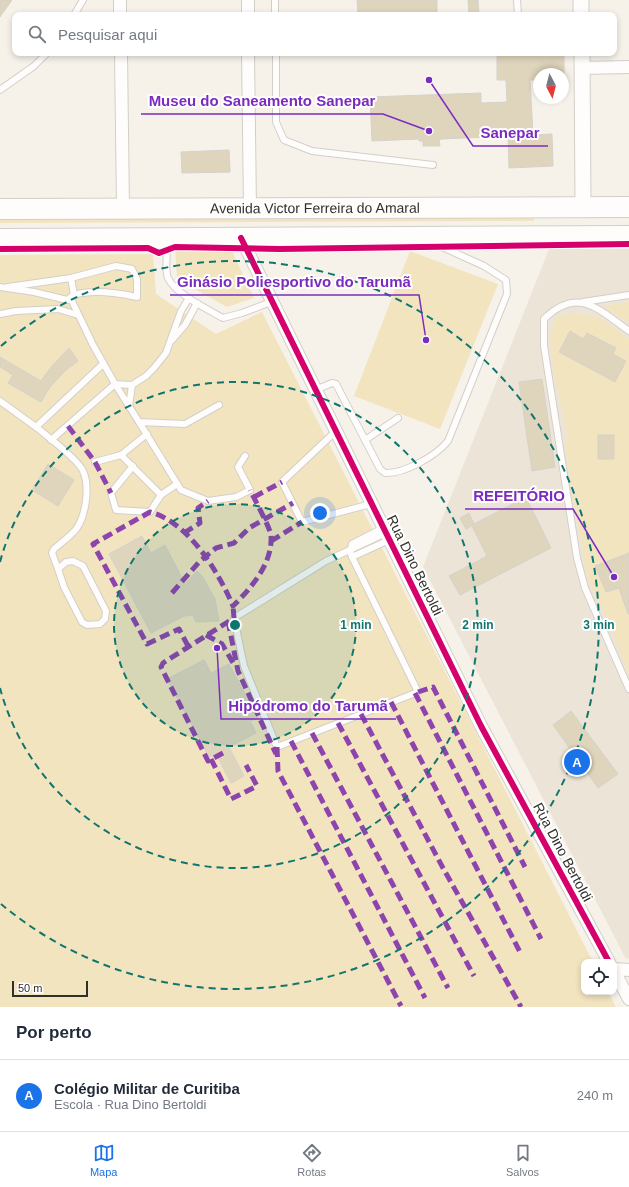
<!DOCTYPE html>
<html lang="pt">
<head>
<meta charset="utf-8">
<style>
	body { margin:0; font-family:Helvetica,sans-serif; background:#f6f6f7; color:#1f2937 }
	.controls { position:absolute; right:12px; bottom:12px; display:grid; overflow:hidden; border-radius:8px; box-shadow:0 2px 6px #0003 }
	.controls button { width:36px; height:36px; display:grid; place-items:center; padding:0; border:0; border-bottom:1px solid #e0e1e3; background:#fff; color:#1f2937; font:20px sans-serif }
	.compass { position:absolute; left:533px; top:68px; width:36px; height:36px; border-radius:50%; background:#fff; box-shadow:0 2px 6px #0003; rotate:173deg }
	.scale { position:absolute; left:12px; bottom:10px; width:76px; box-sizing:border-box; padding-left:4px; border:2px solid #312f2a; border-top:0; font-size:11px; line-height:14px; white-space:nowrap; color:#312f2a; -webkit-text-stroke:3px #fff; paint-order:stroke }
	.you { position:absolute; left:320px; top:513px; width:14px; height:14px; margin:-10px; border:3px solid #fff; border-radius:50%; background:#1a73e8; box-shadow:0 0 0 6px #1a73e833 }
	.badge { display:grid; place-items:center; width:26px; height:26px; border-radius:50%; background:#1a73e8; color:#fff; font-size:13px; font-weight:700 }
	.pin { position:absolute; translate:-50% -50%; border:2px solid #fff; box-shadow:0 1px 4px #0006 }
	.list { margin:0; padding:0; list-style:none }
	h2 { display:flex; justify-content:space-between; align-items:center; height:52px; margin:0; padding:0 16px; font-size:17px }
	h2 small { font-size:13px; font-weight:400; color:#747a83 }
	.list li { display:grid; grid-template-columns:26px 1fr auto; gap:12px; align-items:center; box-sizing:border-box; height:72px; padding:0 16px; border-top:1px solid #e0e1e3 }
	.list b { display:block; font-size:15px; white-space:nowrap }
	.list p { margin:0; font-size:13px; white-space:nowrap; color:#747a83 }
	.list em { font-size:13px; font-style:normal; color:#747a83 }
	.icon { flex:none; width:22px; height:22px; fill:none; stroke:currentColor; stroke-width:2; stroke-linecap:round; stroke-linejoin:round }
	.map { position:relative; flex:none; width:629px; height:1007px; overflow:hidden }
	.search { position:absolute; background:#fff; box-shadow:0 2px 6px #0003; left:12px; right:12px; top:12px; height:44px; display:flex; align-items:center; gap:10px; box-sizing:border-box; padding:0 14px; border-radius:8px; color:#747a83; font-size:15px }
	.sheet { height:124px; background:#fff }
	nav { display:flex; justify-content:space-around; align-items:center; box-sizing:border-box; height:56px; border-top:1px solid #e0e1e3; background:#fff; font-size:11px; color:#747a83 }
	nav a { display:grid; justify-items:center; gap:2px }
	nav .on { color:#1a73e8 }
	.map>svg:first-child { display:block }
	.built { fill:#ece5d7 }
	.green { fill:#f3e4c0 }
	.building { fill:#dfd5bd; stroke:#d5d2cc }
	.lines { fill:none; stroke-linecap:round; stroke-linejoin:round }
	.service-casing { stroke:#d2cfc9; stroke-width:8 }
	.minor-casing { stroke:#d2cfc9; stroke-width:14 }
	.tertiary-casing { stroke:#d2cfc9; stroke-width:17 }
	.trunk-casing { stroke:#d2cfc9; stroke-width:22 }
	.service { stroke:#fefdfc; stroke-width:6 }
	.minor { stroke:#fefdfc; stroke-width:12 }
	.tertiary { stroke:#fefdfc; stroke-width:15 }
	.trunk { stroke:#fefdfc; stroke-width:20 }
	.quiet { stroke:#8e44ad; stroke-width:5; stroke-dasharray:10 5; stroke-linecap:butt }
	.cycleway-casing { stroke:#fff; stroke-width:8 }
	.cycleway { stroke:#d6006c; stroke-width:6 }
	.ring { fill:none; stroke:#0f766e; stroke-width:2; stroke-dasharray:7 5 }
	.labels { text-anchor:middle; stroke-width:4; stroke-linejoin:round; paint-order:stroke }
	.street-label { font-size:14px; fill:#312f2a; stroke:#fff }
	.centre { fill:#0f766e; stroke:#fff; stroke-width:2 }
	.ring-label { font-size:12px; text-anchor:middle; font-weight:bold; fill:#0f766e; stroke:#fff; stroke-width:4; stroke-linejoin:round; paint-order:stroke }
	.leader { fill:none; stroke:#7b2cbf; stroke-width:1.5 }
	.callout-dot { fill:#7b2cbf; stroke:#fff; stroke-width:1.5 }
	.callout-label { font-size:15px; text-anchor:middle; font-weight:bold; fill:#7b2cbf; stroke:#fff; stroke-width:4; stroke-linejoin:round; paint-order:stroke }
</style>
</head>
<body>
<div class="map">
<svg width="629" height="1007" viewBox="0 0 629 1007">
	<rect width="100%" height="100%" fill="#f6f2ea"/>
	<!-- built -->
	<polygon class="built" points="549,249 629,249 629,958 626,959 423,567"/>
	<!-- green -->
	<g class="green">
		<polygon points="0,212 534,215 534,221 0,223"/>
		<polygon points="175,247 231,249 254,298 227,307 177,279"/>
		<polygon points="410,251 498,284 440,429 354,396"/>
		<polygon points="153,254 156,294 216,334 262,312 593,962 584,962 584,992 608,992 616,1007 0,1007 0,255"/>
		<polygon points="629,302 629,323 603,306"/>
		<polygon points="571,313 599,317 629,339 629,677 608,620 587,578 569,474 565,442 568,436 553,371 550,335 557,316"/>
	</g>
	<!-- building -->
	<g class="building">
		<polygon points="0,0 12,0 0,17"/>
		<polygon points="357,0 437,0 437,15 358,15"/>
		<polygon points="468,0 478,0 479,15 469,15"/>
		<polygon points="497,53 564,53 564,74 539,74 539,80 530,80 533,135 552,134 553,166 509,168 508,136 442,139 439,140 440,146 423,146 423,141 419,141 419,139 372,141 370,97 481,93 481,103 507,102 506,80 497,80"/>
		<polygon points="229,150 230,172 182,173 181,152"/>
		<polygon points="570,331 583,339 587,333 616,348 613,354 626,361 615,382 559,352"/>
		<polygon points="69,348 78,361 65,371 50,387 41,402 8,383 13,375 0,367 0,357 41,381 51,367"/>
		<polygon points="542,379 555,467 532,471 519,382"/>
		<rect x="598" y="435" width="16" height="24"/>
		<polygon points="48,464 74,480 58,506 32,490"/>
		<polygon points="526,497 551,548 460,595 449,576 487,556 472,526 466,529 460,518 469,513 474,524"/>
		<polygon points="142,536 151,553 165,545 185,584 197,571 202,576 215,599 219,621 196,622 193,615 184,616 151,633 109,554"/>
		<polygon points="629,553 629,614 628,614 619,588 606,592 595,566"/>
		<polygon points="204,660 211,673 229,664 258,718 250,721 256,733 229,747 244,776 231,783 216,754 209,757 167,679"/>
		<polygon points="571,711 618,774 598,788 553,725"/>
	</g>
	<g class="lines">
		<!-- service casing -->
		<g class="service-casing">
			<g id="service">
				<polyline points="275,0 275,15"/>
				<polyline points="517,0 518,15"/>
				<polyline points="74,15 83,0"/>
				<polyline points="276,53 276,122 284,140 312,151 433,165"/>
				<polyline points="0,90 34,66 47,53"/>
				<path d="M168,241C167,250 165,271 168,278C175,294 209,310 223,318L242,313L271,302"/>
				<polyline points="0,287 34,292 67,300 74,295 71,278"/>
				<path d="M8,287L71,278L116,266L132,269L137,279V297C118,293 93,289 74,295"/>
				<polyline points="71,299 93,345 115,384 132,385 146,376 154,368 166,353 181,311 189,298"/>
				<polyline points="583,302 629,295"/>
				<polyline points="0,314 16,311 58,309 78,315"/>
				<path d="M629,331C598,309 578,286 544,319V346L577,558L585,588L629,689"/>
				<polyline points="172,340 185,325 197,303"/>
				<path d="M315,390L332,383L336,384L380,469L385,473C404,474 436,456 448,441L507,294L506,280L484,266L440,246L435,242"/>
				<polyline points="0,401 36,427 103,364"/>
				<polyline points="129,406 132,385"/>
				<polyline points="139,422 181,490 208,501 236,497 250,490 238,467 245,456"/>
				<path d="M36,427C47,436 78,459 83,471C90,486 86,514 77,528C72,535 61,543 54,549L52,553L58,569"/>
				<polyline points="336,431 282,482 302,522 371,504"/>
				<polyline points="51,440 115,384 139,422 185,424 219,405"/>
				<polyline points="365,440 398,418"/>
				<polyline points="121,455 161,495"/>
				<polyline points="95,462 121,455 147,434"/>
				<polyline points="133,466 111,493 116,510 150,512 161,495 177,484"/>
				<polyline points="383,528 352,544 350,551 352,557 389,540"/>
				<polyline points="352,557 418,692 277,747 244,666 234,618 326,561 386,533"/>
				<polygon points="73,561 83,566 106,611 105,619 100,624 87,625 82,622 64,587 58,569 66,562"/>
			</g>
		</g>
		<!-- minor casing -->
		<g class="minor-casing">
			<g id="minor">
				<polyline points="120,0 120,15"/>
				<polyline points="248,0 248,15"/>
				<polyline points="121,53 123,208"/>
				<polyline points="248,53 250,208"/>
				<polyline points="582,68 629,67"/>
				<polyline points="241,238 481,726 609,962"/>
				<polyline points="614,969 629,970"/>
				<polyline points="614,971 629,999"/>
			</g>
		</g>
		<!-- tertiary casing -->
		<g class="tertiary-casing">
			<g id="tertiary">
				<polyline points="581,0 581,15"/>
				<polyline points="582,53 583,207"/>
			</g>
		</g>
		<!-- trunk casing -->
		<g class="trunk-casing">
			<g id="trunk">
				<path id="s1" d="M0,209L629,207"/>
				<polyline points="0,239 629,236"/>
			</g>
		</g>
		<!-- service -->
		<use href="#service" class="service"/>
		<!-- minor -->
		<use href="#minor" class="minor"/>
		<!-- tertiary -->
		<use href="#tertiary" class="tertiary"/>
		<!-- trunk -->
		<use href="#trunk" class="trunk"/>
		<!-- quiet -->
		<g class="quiet">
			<polyline points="68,426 95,462 111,493"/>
			<polyline points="254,497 282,482"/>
			<polyline points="184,533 200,523 198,508 208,501"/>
			<polyline points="271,541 302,522"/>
			<polyline points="172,593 200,561 216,548 234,543 249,528 293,503"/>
			<polyline points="228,621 238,671 276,754"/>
			<polyline points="206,635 222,644 235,666"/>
			<path d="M188,646L179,629L147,644L93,544L150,512C189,522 219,573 233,606C252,587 273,563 271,535C270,528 254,498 250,490"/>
			<polyline points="418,692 433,687 525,867"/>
			<polyline points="415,693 541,939"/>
			<polyline points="391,702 521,954"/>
			<polyline points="361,714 443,868 521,1007"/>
			<polyline points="338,723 474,976"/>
			<polyline points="312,733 448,988"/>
			<polyline points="291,741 425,998"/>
			<polyline points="277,747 278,771 401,1006"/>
			<polyline points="223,753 208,761 161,667 163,663 234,618 233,606"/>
			<polyline points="211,759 231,799 257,786 246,765"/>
		</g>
		<!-- cycleway casing -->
		<g class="cycleway-casing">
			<g id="cycleway">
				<polyline points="241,238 481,726 609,962"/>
				<polyline points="0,249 148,248 159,253 175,247 279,249 629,244"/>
			</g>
		</g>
		<!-- cycleway -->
		<use href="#cycleway" class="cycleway"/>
	</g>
	<!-- distance rings -->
	<circle cx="235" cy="625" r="121" fill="#0f766e" fill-opacity=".12"/>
	<g class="ring">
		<circle cx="235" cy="625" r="121"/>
		<path d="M0 562A243 243 0 1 1 0 688"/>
		<path d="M1 346A364 364 0 1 1 1 904"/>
	</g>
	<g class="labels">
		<!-- street labels -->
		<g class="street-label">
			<text dy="5" stroke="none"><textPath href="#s1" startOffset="315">Avenida Victor Ferreira do Amaral</textPath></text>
			<text transform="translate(415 565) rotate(64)" y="5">Rua Dino Bertoldi</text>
			<text transform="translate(563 852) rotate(62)" y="5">Rua Dino Bertoldi</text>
		</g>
	</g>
	<circle cx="235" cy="625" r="6" class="centre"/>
	<g class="ring-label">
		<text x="356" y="629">1 min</text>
		<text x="478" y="629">2 min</text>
		<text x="599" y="629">3 min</text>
	</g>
	<!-- callouts -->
	<path class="leader" d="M429 131L383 114H141M429 80L473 146H548M426 340L419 295H170M614 577L573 509H465M217 648L221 719H396"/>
	<g class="callout-dot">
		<circle cx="429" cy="131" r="4"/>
		<circle cx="429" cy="80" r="4"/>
		<circle cx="426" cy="340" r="4"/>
		<circle cx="614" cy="577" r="4"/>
		<circle cx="217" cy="648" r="4"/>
	</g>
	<g class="callout-label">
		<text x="262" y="106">Museu do Saneamento Sanepar</text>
		<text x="510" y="138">Sanepar</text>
		<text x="294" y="287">Ginásio Poliesportivo do Tarumã</text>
		<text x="519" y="501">REFEITÓRIO</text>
		<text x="308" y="711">Hipódromo do Tarumã</text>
	</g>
</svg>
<div class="controls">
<button><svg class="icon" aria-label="locate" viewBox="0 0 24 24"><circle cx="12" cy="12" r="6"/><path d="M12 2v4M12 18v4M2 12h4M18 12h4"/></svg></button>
</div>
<svg class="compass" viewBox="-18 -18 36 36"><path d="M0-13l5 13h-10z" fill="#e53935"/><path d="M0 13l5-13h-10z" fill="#747a83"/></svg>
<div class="scale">50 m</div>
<div class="you"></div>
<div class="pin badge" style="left:577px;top:762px">A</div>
<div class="search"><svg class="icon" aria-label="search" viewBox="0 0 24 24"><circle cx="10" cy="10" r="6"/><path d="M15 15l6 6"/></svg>Pesquisar aqui</div>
</div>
<section class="sheet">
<h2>Por perto<small></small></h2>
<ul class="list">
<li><span class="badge">A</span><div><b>Colégio Militar de Curitiba</b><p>Escola · Rua Dino Bertoldi</p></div><em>240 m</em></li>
</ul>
</section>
<nav>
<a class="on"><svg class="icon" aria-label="map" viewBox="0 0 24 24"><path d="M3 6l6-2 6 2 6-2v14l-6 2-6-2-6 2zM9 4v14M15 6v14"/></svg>Mapa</a>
<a><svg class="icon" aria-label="directions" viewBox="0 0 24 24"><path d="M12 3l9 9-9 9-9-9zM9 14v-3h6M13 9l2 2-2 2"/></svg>Rotas</a>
<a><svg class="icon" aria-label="saved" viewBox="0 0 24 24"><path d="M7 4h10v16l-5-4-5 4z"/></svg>Salvos</a>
</nav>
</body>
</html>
